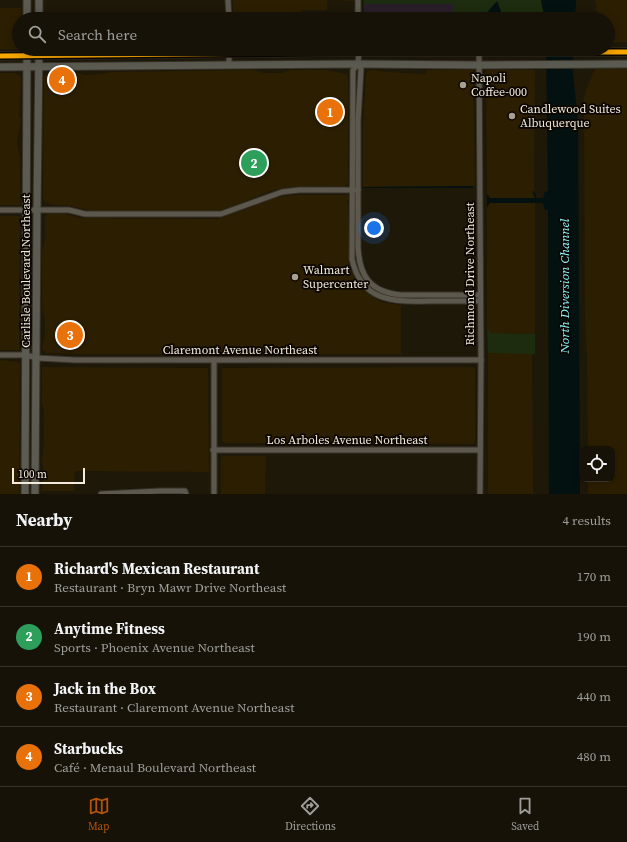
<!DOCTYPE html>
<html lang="en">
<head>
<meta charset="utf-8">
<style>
	body { margin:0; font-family:"Source Serif 4",serif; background:#232015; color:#f1f3f6 }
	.controls { position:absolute; right:12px; bottom:12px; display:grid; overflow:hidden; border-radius:8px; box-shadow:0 2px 10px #0003 }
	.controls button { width:36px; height:36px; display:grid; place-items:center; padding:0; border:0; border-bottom:1px solid #353228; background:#161207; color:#f1f3f6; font:20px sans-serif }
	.scale { position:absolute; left:12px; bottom:10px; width:73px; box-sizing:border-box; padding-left:4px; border:2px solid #f2ebdb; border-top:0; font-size:11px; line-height:14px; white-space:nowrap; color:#f2ebdb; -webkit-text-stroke:3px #0b0601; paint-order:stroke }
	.you { position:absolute; left:374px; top:228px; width:14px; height:14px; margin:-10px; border:3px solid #fff; border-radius:50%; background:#1a73e8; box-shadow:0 0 0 6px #1a73e833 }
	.badge { display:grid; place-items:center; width:26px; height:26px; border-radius:50%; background:#b45309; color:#fff; font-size:13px; font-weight:700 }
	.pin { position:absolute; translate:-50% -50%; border:2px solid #fff; box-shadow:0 1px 4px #0006 }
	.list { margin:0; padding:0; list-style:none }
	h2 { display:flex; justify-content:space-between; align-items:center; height:52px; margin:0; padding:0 16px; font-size:17px }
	h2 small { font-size:13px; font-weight:400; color:#9e9e9b }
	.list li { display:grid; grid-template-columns:26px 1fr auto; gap:12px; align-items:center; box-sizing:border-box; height:60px; padding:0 16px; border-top:1px solid #353228 }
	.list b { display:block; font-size:15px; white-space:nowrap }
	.list p { margin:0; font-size:13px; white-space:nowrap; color:#9e9e9b }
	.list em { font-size:13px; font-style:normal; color:#9e9e9b }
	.icon { flex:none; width:22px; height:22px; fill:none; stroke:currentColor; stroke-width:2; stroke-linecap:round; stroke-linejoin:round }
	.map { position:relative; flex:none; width:627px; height:494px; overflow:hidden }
	.search { position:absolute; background:#161207; box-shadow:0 2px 10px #0003; left:12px; right:12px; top:12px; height:44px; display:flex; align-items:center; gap:10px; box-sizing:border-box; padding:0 14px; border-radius:22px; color:#9e9e9b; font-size:15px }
	.sheet { height:292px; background:#161207 }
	nav { display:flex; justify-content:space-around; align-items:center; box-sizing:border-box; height:56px; border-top:1px solid #353228; background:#161207; font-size:11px; color:#9e9e9b }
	nav a { display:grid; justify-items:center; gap:2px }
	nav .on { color:#b45309 }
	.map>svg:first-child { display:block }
	.built { fill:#2c1e01 }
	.education { fill:#281e29 }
	.green { fill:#1d2c0f }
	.water { fill:#031110 }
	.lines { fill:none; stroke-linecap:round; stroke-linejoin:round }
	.stream { stroke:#031110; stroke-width:1.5 }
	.minor-casing { stroke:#373229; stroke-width:7 }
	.secondary-casing { stroke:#373229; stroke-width:9 }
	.minor { stroke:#5d584e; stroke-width:5 }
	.secondary { stroke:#5c5b52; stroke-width:7 }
	.bus-1-casing { stroke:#0b0601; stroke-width:8 }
	.bus-1 { stroke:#f7a600; stroke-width:5 }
	.poi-dot { fill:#a8a192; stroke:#0b0601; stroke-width:1.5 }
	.labels { text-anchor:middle; stroke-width:3.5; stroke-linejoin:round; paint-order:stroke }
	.poi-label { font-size:12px; fill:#f2ebdb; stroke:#0b0601; text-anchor:start }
	.street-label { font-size:12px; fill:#f2ebdb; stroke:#0b0601 }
	.water-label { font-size:13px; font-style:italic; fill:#90f6fd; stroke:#0b0601 }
</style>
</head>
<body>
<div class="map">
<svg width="627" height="494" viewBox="0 0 627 494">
	<rect width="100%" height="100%" fill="#1e1809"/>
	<!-- built -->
	<g class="built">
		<polygon points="233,0 355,0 355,1 327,0 327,10 301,10 301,19 233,19"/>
		<polygon points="595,0 627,0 627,42 608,43 608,19 598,19"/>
		<polygon points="0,8 21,8 21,19 19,19 20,49 0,49"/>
		<polygon points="595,69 627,69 627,494 588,494 588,479 612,479 612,449 588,449 587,354 585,324 584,107 584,97 588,85"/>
		<polygon points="254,70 264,73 281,73 291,70 327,70 346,74 348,78 348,183 345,186 295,187 274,190 220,211 96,212 71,206 55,205 46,203 43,199 44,76 48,73 75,72 85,75 102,74 112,72"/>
		<polygon points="372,70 388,72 425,74 427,70 473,70 475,186 363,187 363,130 366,74 368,71"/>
		<polygon points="486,70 535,70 534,198 489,198 487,194"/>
		<polygon points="0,73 15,73 20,76 21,78 20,102 19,116 21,119 17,143 20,159 20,205 0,205"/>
		<polygon points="296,195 347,195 349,198 349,200 347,200 348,208 349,260 351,270 356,281 363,290 370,295 381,302 401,305 401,354 80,354 46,353 42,349 45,334 45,319 42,309 42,251 45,240 45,217 47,214 66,214 80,218 217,219 224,217 278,197"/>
		<polygon points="490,203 535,203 535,334 490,333 489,329 487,329 487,207"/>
		<polygon points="0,216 20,216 19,350 0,350"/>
		<polygon points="488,353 532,353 533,494 488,494"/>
		<polygon points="0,360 18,362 20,364 19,494 0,494"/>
		<polygon points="42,367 208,368 209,472 75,471 74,491 41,491 44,472 42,460 44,444 44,409 42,403"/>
		<polygon points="473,367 475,369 475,442 473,444 226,443 222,441 222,368"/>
		<polygon points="223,456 266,456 265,494 221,494 221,458"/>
	</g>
	<!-- education -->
	<rect class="education" x="364" y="4" width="89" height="15"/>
	<!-- green -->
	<g class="green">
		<polygon points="364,0 541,0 545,19 453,19 453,4 364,4"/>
		<polygon points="487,329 490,330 490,333 535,334 535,354 488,353"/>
	</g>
	<!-- water -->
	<g class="water">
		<polygon points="541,0 576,0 575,19 545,19"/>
		<polygon points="497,1 504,19 481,19"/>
		<polygon points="546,49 573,49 573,72 578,123 580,494 549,494 548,210 545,210 543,203 490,203 487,207 487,194 490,198 543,198 545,192 548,191"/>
		<polygon points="473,186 473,188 363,188 363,187"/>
	</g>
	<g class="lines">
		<!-- stream -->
		<polyline class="stream" points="533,192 535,195 536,200"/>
		<!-- minor casing -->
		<g class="minor-casing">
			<g id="minor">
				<polyline points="228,0 229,19"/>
				<polyline points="358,0 358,19"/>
				<path d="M359,50L358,64L353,70L352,259C361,301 392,302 428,301C446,301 463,301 480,301"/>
				<polyline points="479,53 481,360 480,494"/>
				<path d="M358,64L361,69L358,120V246C359,276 370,292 401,295H480"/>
				<polyline points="229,65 229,49"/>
				<polyline points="0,210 69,210 85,214 221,214 282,192 299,190 358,190"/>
				<polyline points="0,355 26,355 37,358 75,360 481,360"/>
				<polyline points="213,450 480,450"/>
				<polyline points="101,494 160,491 185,491 186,494"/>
				<polyline points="214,494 214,360"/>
			</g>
		</g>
		<!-- secondary casing -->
		<g class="secondary-casing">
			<g id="secondary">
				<polyline points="27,0 27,19"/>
				<polyline points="39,0 39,19"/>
				<polyline points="0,56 359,52 627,52"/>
				<polyline points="0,67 358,64 479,65 627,64"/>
				<polyline points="25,494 27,49"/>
				<polyline points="35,494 37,210 39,49"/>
			</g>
		</g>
		<!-- minor -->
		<use href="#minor" class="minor"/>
		<!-- secondary -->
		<use href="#secondary" class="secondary"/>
		<!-- bus-1 casing -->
		<g class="bus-1-casing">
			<polyline id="bus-1" points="0,56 359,52 627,52"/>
		</g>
		<!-- bus-1 -->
		<use href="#bus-1" class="bus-1"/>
	</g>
	<!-- markers -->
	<g class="poi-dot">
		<circle cx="463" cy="85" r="4"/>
		<circle cx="512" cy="116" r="4"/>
		<circle cx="295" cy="277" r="4"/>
	</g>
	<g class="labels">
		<!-- poi labels -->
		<g class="poi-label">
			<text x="471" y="82">Napoli<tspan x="471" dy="14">Coffee-000</tspan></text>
			<text x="520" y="113">Candlewood Suites<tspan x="520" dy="14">Albuquerque</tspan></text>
			<text x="303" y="274">Walmart<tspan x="303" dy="14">Supercenter</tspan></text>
		</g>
		<!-- street labels -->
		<g class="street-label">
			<text transform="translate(26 271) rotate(-90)" y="4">Carlisle Boulevard Northeast</text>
			<text transform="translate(470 274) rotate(-90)" y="4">Richmond Drive Northeast</text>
			<text x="240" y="354">Claremont Avenue Northeast</text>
			<text x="347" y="444">Los Arboles Avenue Northeast</text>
		</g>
		<!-- water labels -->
		<g class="water-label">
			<text transform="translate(564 286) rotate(-90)" y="5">North Diversion Channel</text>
		</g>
	</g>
</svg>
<div class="controls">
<button><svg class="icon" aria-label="locate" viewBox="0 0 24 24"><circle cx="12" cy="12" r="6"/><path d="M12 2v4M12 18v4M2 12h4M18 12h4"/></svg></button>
</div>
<div class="scale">100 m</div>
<div class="you"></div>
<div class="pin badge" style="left:330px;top:112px;background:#e8710a">1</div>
<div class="pin badge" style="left:254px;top:163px;background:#2e9e5b">2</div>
<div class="pin badge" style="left:70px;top:335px;background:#e8710a">3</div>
<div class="pin badge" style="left:62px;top:80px;background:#e8710a">4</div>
<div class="search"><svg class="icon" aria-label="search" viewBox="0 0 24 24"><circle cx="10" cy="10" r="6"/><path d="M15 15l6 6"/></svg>Search here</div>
</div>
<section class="sheet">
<h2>Nearby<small>4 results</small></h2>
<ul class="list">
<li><span class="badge" style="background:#e8710a">1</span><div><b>Richard's Mexican Restaurant</b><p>Restaurant · Bryn Mawr Drive Northeast</p></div><em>170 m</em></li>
<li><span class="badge" style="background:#2e9e5b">2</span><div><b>Anytime Fitness</b><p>Sports · Phoenix Avenue Northeast</p></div><em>190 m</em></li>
<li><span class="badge" style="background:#e8710a">3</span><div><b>Jack in the Box</b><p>Restaurant · Claremont Avenue Northeast</p></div><em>440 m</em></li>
<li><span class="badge" style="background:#e8710a">4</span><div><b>Starbucks</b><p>Café · Menaul Boulevard Northeast</p></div><em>480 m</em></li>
</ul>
</section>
<nav>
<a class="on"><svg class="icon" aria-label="map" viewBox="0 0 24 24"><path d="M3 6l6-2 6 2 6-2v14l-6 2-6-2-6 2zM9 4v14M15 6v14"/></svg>Map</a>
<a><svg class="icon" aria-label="directions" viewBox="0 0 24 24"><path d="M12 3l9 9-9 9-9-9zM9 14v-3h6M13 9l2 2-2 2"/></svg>Directions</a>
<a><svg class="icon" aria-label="saved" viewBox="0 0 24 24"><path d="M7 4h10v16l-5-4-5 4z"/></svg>Saved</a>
</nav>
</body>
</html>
